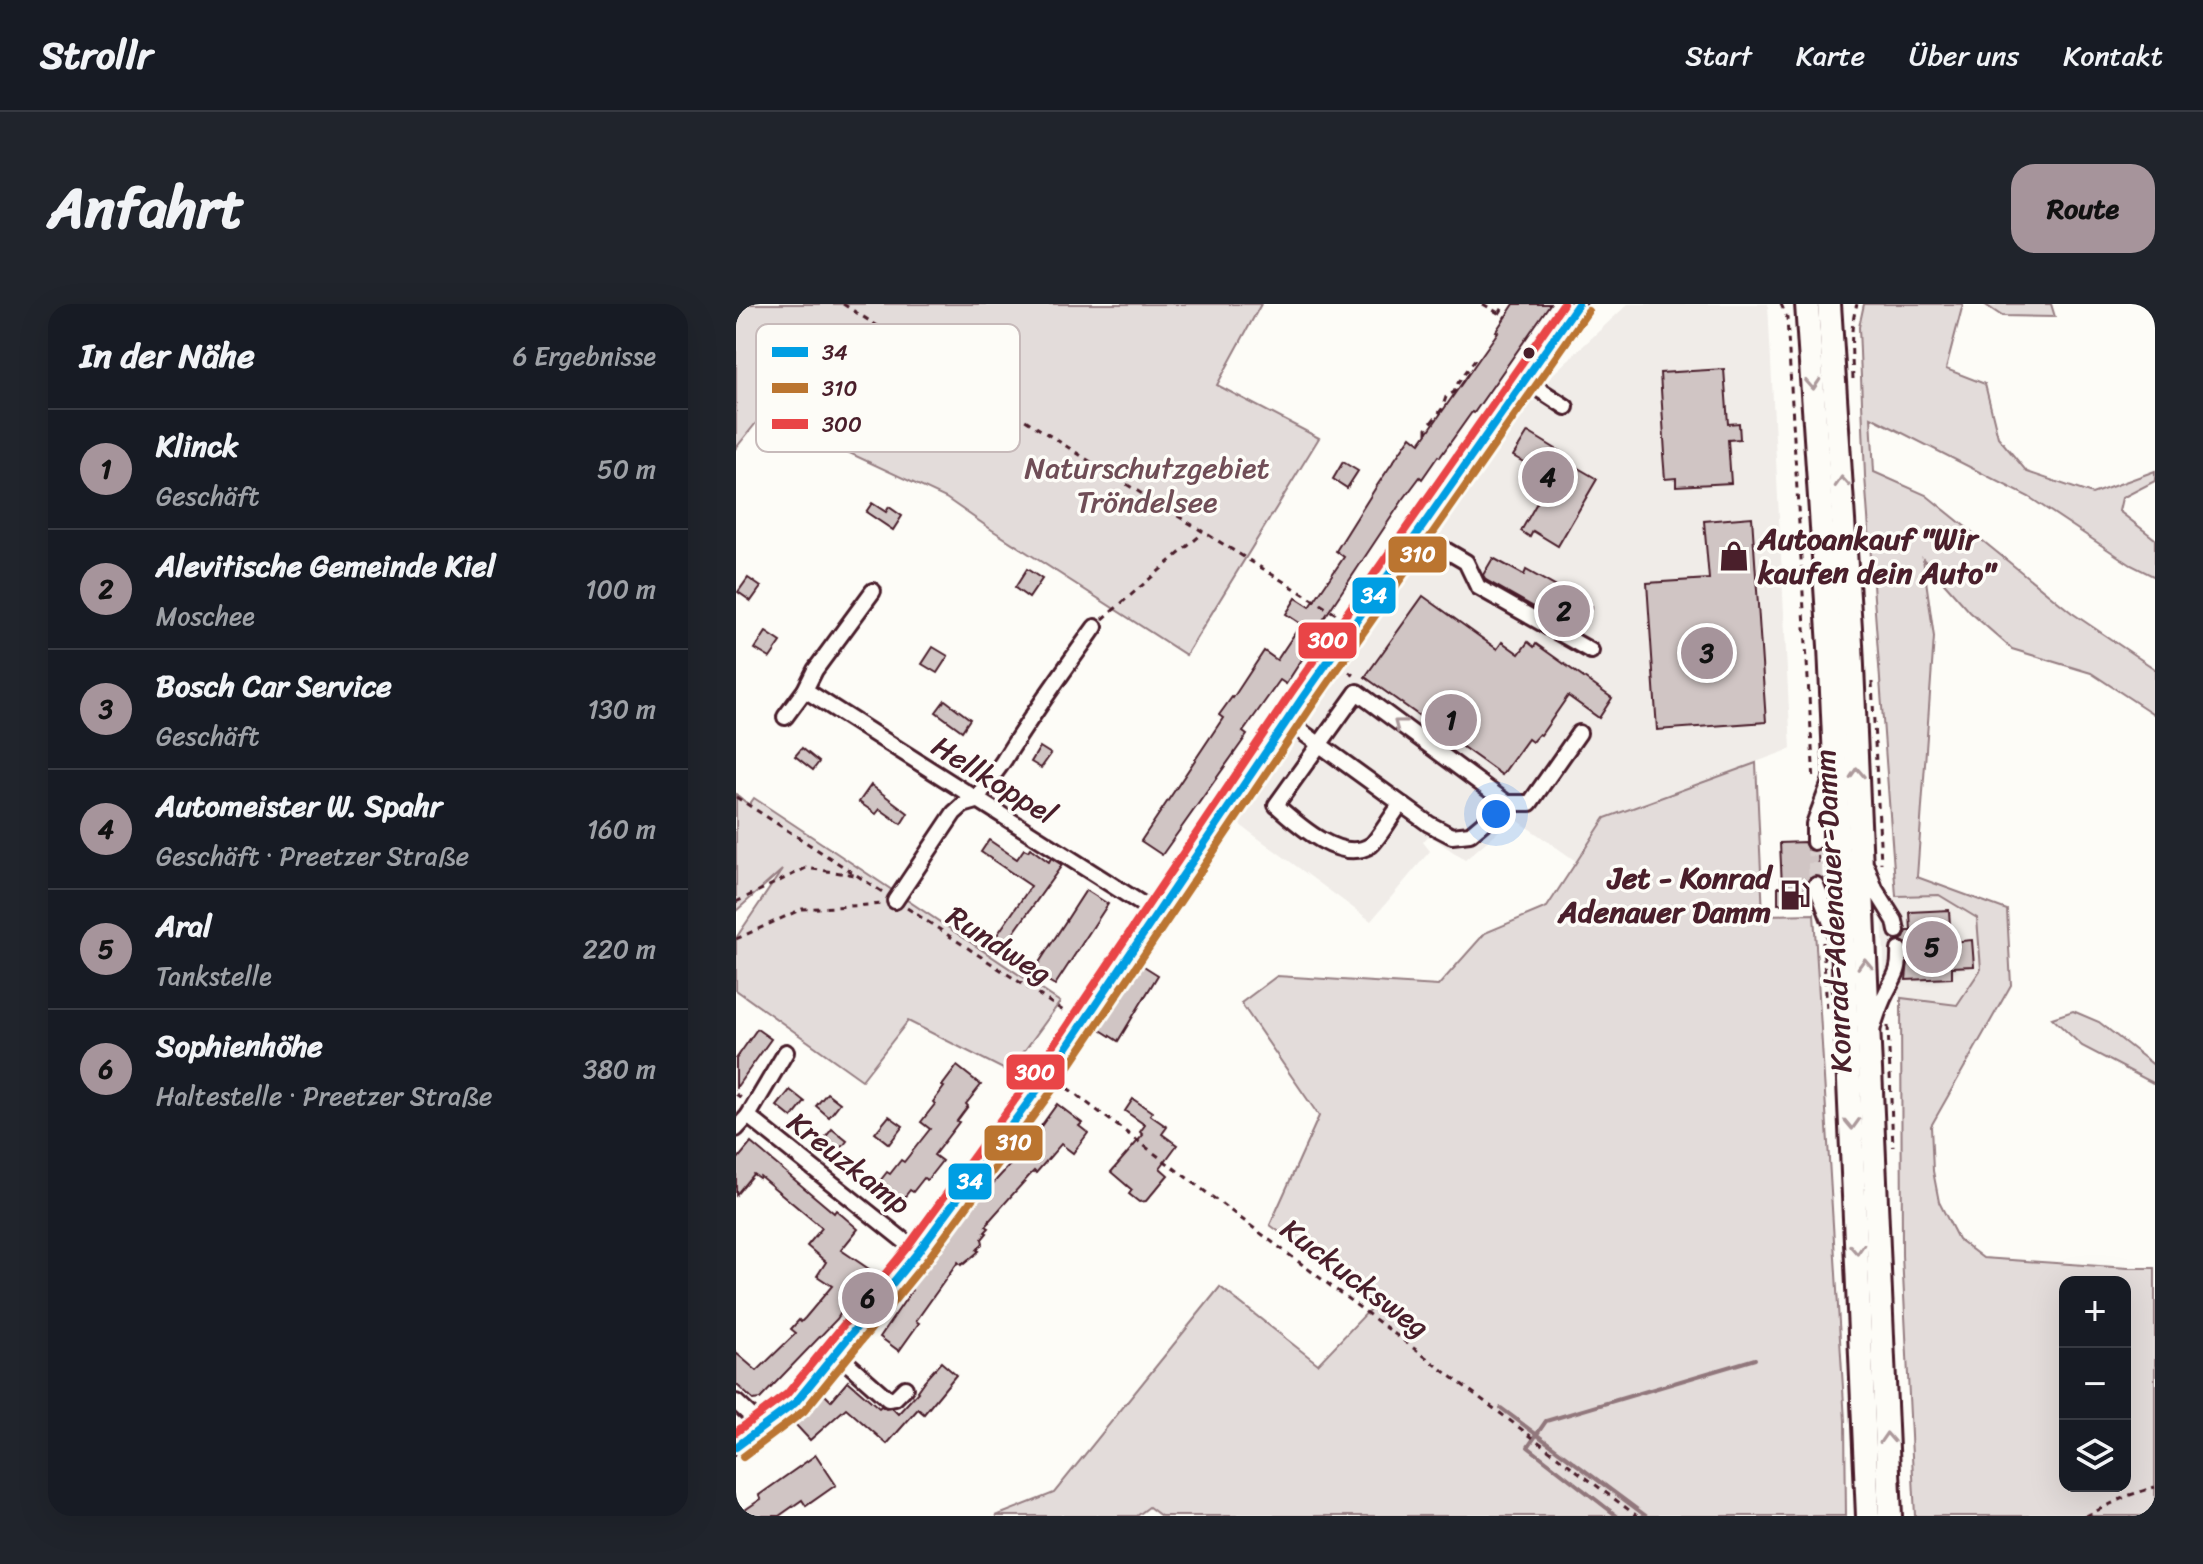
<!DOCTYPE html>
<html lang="de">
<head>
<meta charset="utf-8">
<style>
	body { margin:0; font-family:Sriracha,sans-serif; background:#20242c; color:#f1f3f6 }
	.controls { position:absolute; right:24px; bottom:24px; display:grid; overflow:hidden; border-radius:16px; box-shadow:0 8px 32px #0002 }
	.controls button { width:72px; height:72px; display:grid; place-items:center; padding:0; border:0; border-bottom:2px solid #363941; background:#171b24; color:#f1f3f6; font:40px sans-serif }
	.you { position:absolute; left:760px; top:510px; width:28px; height:28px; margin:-20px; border:6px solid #fff; border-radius:50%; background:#1a73e8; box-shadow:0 0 0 12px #1a73e833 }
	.badge { display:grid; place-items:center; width:52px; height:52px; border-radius:50%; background:#a6949b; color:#111; font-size:26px; font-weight:700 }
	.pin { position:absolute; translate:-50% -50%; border:4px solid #fff; box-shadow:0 2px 8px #0006 }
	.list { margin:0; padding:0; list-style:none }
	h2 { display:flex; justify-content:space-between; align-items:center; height:104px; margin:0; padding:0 32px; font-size:34px }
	h2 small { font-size:26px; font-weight:400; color:#9ea1a6 }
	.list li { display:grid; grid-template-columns:52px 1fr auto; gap:24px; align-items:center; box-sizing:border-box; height:120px; padding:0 32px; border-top:2px solid #363941 }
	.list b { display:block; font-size:30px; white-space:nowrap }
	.list p { margin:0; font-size:26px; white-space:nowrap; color:#9ea1a6 }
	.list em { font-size:26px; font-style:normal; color:#9ea1a6 }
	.icon { flex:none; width:44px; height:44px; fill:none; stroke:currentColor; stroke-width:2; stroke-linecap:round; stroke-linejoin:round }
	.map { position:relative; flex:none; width:1419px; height:1212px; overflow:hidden; border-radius:24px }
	header { display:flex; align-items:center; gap:48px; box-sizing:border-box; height:112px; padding:0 40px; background:#171b24; border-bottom:2px solid #363941 }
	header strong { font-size:38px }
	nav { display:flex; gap:44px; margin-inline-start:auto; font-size:28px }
	.intro { display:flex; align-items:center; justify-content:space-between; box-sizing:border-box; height:192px; padding:0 48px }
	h1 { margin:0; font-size:56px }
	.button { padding:20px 36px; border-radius:24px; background:#a6949b; color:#111; font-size:28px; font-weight:700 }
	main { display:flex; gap:48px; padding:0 48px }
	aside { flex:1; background:#171b24; border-radius:24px; box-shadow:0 8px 32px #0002 }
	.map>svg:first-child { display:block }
	.built { fill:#f0ece8 }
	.green { fill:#e3dcda; stroke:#967e82; stroke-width:2; fill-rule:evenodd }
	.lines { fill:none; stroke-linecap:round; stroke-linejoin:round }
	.stream { stroke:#91777b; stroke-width:4 }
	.building { fill:#d0c5c4; stroke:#4a1f2b; stroke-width:2 }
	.minor-tunnel { stroke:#d9d0ce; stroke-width:14; stroke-dasharray:14 7; stroke-linecap:butt }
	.minor-casing { stroke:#4a1f2b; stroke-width:20 }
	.highway-casing { stroke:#4a1f2b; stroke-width:28 }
	.path { stroke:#4a1f2b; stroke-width:3; stroke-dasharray:6 6; stroke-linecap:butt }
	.minor { stroke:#fdfcf7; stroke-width:14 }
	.highway { stroke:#fdfcf7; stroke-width:22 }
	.bus-1-casing { stroke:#fdfcf7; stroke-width:14 }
	.bus-2-casing { stroke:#fdfcf7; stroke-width:14 }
	.bus-3-casing { stroke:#fdfcf7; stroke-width:14 }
	.bus-1 { stroke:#009ee3; stroke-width:8 }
	.bus-2 { stroke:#bb7530; stroke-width:8 }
	.bus-3 { stroke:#e94547; stroke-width:8 }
	.oneway { stroke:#ac999b }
	.bus-dot { fill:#4a1f2b; stroke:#fdfcf7; stroke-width:3 }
	.labels { text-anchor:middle; stroke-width:7; stroke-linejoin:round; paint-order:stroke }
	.park-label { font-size:30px; fill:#704e57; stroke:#fdfcf7 }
	.poi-label { font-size:30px; font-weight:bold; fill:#4a1f2b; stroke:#fdfcf7; text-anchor:start }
	.street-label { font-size:30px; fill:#4a1f2b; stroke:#fdfcf7 }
	.key { fill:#fdfcf7; stroke:#c7baba; stroke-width:2 }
	.key-label { font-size:22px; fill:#4a1f2b }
	.line-badge { stroke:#fdfcf7; stroke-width:3 }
	.badge-label { font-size:22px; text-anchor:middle; font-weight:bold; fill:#fff }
</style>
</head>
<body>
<header>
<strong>Strollr</strong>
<nav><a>Start</a><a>Karte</a><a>Über uns</a><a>Kontakt</a></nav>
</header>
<div class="intro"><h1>Anfahrt</h1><a class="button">Route</a></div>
<main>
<aside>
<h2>In der Nähe<small>6 Ergebnisse</small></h2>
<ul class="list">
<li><span class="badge">1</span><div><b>Klinck</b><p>Geschäft</p></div><em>50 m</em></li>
<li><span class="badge">2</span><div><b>Alevitische Gemeinde Kiel</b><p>Moschee</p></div><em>100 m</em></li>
<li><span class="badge">3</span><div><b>Bosch Car Service</b><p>Geschäft</p></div><em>130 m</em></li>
<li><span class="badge">4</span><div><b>Automeister W. Spahr</b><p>Geschäft · Preetzer Straße</p></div><em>160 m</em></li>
<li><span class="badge">5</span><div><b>Aral</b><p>Tankstelle</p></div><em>220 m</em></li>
<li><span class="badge">6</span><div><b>Sophienhöhe</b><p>Haltestelle · Preetzer Straße</p></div><em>380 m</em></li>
</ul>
</aside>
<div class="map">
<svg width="1419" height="1212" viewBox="0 0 1419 1212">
	<rect width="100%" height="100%" fill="#fdfcf7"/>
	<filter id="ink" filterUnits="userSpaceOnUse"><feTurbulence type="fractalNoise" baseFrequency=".0125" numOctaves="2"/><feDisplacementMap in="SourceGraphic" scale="16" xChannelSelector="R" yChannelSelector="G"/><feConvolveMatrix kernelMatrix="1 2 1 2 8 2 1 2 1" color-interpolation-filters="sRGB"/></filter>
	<g filter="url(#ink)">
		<!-- built -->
		<g class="built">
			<polygon points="892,0 1032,0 1055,445 870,514 840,557 778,514 729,556 693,531 687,538 694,547 635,617 496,515 606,368 686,246 818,69"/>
			<polygon points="1203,591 1242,614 1245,665 1221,701 1165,694 1149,676 1146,607 1160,592"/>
		</g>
		<!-- green -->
		<g class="green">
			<polygon points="0,0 525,0 481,81 583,134 450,351 256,226 210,194 28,109 0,144"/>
			<path d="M1128,0H1227L1210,65L1249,80L1262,133L1291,168L1356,190L1419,167V177L1386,194L1383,207L1419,235V273L1395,261L1293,193L1135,113L1138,168L1190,191L1336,309L1419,365V411L1355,369L1276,345L1234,308L1187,255L1198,333L1181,573L1271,606L1275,681L1195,822L1197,867L1203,898L1222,935L1247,954L1392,964H1419V1212H1179L1166,951L1165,694L1221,701L1245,665L1241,614L1203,591L1160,592L1129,172L1123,23ZM1329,978H1389V1182H1329Z"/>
			<polygon points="1248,0 1315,0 1319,13 1266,12"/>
			<polygon points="1020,459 1027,611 1078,610 1109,1117 1110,1212 425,1212 413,1203 401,1212 260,1212 318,1189 484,983 582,1060 640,999 534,921 583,812 505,699 541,672 702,682 749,629 811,603 869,514"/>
			<polygon points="0,490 13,501 18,494 324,698 273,768 172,717 126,776 0,686 0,634 46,566 0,607"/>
			<polygon points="1337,707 1363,718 1419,762 1419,780 1346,742 1316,714"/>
		</g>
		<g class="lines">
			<!-- stream -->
			<g class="stream">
				<polyline points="765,1104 910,1212"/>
				<polyline points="881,1212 792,1143 810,1117 1019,1055"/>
			</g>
		</g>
		<!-- building -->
		<g class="building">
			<polygon points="778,0 814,0 738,109 736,108 704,153 702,152 686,175 684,173 666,197 571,340 574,343 550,380 544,376 507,428 511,431 426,551 405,537 487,414 483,411 496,393 497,394 528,347 541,356 565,320 550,310 560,294 574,303 608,253 600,247 642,180 675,132 684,139 762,28 760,27"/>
			<polygon points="988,65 992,120 1003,119 1004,135 992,136 995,179 940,182 940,174 929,175 927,150 929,150 924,69"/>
			<polygon points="792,128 833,153 830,157 861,175 822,242 797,227 794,233 785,227 811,181 801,175 805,168 777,152"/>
			<polygon points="607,158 622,167 611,184 597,175"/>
			<polygon points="136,199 150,208 153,203 166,212 157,226 130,208"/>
			<polygon points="1016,213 1030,418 921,426 911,279 973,275 968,217"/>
			<polygon points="757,254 788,271 790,266 856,303 842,328 750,276 747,271"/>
			<polygon points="291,265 306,275 293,294 279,284"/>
			<polygon points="12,274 25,283 15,297 2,288"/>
			<polygon points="687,292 761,345 766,338 783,350 792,338 798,343 800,340 876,394 863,414 832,392 805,431 803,430 796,438 792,435 766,471 629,373"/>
			<polygon points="30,328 45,338 34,354 19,345"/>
			<polygon points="197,343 212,352 201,369 186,360"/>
			<polygon points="209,396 234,415 226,427 200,408"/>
			<polygon points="304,443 315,450 305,464 295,458"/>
			<polygon points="66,444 83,458 77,466 59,452"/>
			<polygon points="135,481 172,509 165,520 144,505 140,510 123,498"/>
			<polygon points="253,536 281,555 288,545 292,547 294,544 313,558 315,554 326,561 269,641 259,634 295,582 245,548"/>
			<polygon points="1068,538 1072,546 1082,547 1083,572 1076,572 1070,580 1076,599 1042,600 1042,583 1046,583 1044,539"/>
			<polygon points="350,586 372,600 319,681 297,668"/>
			<polygon points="1213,606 1215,638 1236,636 1238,662 1216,663 1216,674 1170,676 1173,646 1171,640 1164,636 1168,634 1171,627 1175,627 1174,608"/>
			<polygon points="403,659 422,671 382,737 363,725"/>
			<polygon points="21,725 35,735 0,784 0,755"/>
			<polygon points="221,762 245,781 230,800 232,802 221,817 223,818 198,851 206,857 191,876 188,874 177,888 174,886 159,905 136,887 151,868 154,870 165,856 168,858 194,825 185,818 199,800 197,798 208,783 206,782"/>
			<polygon points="54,786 69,798 56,814 41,802"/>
			<polygon points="91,789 104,799 93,813 80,802"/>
			<polygon points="397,795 416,808 414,811 431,823 426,830 441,841 424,864 432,871 410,897 403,898 393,890 396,886 375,868 407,831 404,828 409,821 389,807"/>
			<polygon points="321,800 346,819 343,822 352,829 337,849 325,840 300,869 298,867 294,871 253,917 254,918 250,922 253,924 249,928 251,929 246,935 247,939 241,946 243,947 228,960 227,959 225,961 222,958 180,1017 183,1019 163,1047 144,1033 176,986 174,984 205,943 203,942 226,917 224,915 287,847"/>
			<polygon points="153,812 167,822 153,840 139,829"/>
			<polygon points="96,825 111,837 100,851 85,839"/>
			<polygon points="15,839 98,909 100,906 122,925 105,946 133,965 101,1015 24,1095 17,1096 0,1080 0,1049 21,1067 60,1029 55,1025 63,1016 65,1018 69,1014 96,982 81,972 90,958 71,942 86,924 24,872 23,874 17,870 0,891 0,857"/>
			<polygon points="205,1058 220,1071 188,1110 182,1105 151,1140 110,1104 74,1136 59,1120 89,1091 95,1097 112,1077 143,1104 145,1102 150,1105 156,1104 162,1110 182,1088 181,1087 188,1077"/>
			<polygon points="80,1151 100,1181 70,1202 66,1196 43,1212 0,1212 25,1195 23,1191"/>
		</g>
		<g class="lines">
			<!-- minor-tunnel -->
			<polyline class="minor-tunnel" points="1078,538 1080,581"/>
			<!-- minor casing -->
			<g class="minor-casing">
				<g id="minor">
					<polyline points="790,77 830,103"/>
					<polyline points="682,230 730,258 742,283 855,347"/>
					<polyline points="69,386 420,609"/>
					<polyline points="49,413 69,386 79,366 137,287"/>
					<polyline points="551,417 693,520 716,532 734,530 771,499"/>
					<path d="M241,497C247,482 259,470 268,456C296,410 328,366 359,323"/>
					<path d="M665,500C658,508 642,536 635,541C605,561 560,519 540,501L621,388L771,499H794L843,429"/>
					<polyline points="1078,538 1078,520 1096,473"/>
					<polyline points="1131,563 1139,585 1159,617 1161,627"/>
					<polyline points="1080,581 1102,637"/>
					<polyline points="159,597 218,509 227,501 241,497"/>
					<path d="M1136,726C1140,714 1144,700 1150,689C1159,671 1164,668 1163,646"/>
					<polyline points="12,812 182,948"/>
					<polyline points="0,825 12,812 50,748"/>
					<polyline points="100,1049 152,1095 159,1094 169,1084"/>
					<polyline points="0,1098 27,1123"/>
					<polyline points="0,1143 59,1099 182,948 313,770 565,396 784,85 842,0"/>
				</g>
			</g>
			<!-- highway casing -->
			<g class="highway-casing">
				<g id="highway">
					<polyline points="1071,0 1094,342 1132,1212"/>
					<polyline points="1093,0 1115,340 1154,1212"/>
				</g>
			</g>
			<!-- path -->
			<g class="path">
				<polyline points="107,0 374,170 608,315"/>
				<polyline points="747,0 769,13"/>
				<polyline points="1045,0 1051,14 1078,478"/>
				<polyline points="763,10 769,0"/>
				<path d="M1117,75C1116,50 1113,25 1121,0"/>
				<polyline points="691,129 691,124 706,105 710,93 718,88 722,79 740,54"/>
				<polyline points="367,315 467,229"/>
				<polyline points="603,361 620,373"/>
				<polyline points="1136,378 1145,559"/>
				<polyline points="0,493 148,589"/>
				<polyline points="0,598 70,564 118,571"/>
				<polyline points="171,604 335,712"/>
				<polyline points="0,635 66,605 148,600"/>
				<polyline points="1087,638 1091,707"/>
				<polyline points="1152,722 1157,843"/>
				<polyline points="322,777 901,1212"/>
				<polyline points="0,790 8,796"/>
				<polyline points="1350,1212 1391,1192 1419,1183"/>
			</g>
			<!-- minor -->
			<use href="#minor" class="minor"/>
			<!-- highway -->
			<use href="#highway" class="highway"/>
			<!-- bus-1 casing -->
			<g class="bus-1-casing">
				<polyline id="bus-1" points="0,1143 59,1099 182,948 313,770 565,396 842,0"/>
			</g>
			<!-- bus-2 casing -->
			<g class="bus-2-casing">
				<polyline id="bus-2" points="7,1153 68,1107 192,955 323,777 575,403 852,7"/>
			</g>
			<!-- bus-3 casing -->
			<g class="bus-3-casing">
				<polyline id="bus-3" points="0,1128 51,1090 173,941 303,763 555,389 827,0"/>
			</g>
			<!-- bus-1 -->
			<use href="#bus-1" class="bus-1"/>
			<!-- bus-2 -->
			<use href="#bus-2" class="bus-2"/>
			<!-- bus-3 -->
			<use href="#bus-3" class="bus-3"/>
		</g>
		<!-- one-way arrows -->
		<defs><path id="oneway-chevron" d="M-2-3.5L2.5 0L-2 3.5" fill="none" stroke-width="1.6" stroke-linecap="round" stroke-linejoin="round" transform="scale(2)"/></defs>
		<g class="oneway">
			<use href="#oneway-chevron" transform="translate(1077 80) rotate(86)"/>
			<use href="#oneway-chevron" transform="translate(1106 178) rotate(-94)"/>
			<use href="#oneway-chevron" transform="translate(663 420) rotate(-143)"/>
			<use href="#oneway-chevron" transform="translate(1121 469) rotate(-93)"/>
			<use href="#oneway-chevron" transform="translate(1129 660) rotate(-92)"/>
			<use href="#oneway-chevron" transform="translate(1116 820) rotate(88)"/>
			<use href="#oneway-chevron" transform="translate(1121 945) rotate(87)"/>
			<use href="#oneway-chevron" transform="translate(1151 1134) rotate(-93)"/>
		</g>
	</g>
	<!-- icons -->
	<defs>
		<g id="shop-bare" transform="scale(2.4)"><path d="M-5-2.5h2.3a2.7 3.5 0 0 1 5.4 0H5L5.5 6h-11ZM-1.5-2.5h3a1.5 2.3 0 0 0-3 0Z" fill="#4a1f2b" stroke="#fdfcf7" stroke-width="2.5" paint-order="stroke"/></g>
		<g id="fuel-bare" transform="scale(2.4)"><path d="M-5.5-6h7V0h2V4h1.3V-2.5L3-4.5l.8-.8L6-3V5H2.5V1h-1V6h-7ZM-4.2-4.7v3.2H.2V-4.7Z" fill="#4a1f2b" stroke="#fdfcf7" stroke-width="2.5" paint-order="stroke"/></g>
	</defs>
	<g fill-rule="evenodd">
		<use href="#shop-bare" x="998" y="252"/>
		<use href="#fuel-bare" x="1059" y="591"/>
	</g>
	<!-- markers -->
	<circle class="bus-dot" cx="793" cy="49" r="7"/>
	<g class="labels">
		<!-- park labels -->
		<g class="park-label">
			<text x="411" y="174">Naturschutzgebiet<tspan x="411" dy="34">Tröndelsee</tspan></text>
		</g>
		<!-- poi labels -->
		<g class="poi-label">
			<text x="1022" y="245">Autoankauf "Wir<tspan x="1022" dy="34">kaufen dein Auto"</tspan></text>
			<text x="1035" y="584" text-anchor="end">Jet - Konrad<tspan x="1035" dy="34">Adenauer Damm</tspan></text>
		</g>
		<!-- street labels -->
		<g class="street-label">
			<text transform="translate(258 476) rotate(32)" y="10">Hellkoppel</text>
			<text transform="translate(1097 607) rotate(-93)" y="10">Konrad-Adenauer-Damm</text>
			<text transform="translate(263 641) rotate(33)" y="10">Rundweg</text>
			<text transform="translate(113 859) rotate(38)" y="10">Kreuzkamp</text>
			<text transform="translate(619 974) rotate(37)" y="10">Kuckucksweg</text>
		</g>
	</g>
	<!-- legend -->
	<rect x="20" y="20" width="264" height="128" rx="12" class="key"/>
	<rect x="36" y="43" width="36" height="10" fill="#009ee3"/>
	<rect x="36" y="79" width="36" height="10" fill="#bb7530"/>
	<rect x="36" y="115" width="36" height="10" fill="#e94547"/>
	<g class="key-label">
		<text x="86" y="56">34</text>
		<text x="86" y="92">310</text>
		<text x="86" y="128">300</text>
	</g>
	<g class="line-badge">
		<rect x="651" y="231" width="61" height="39" rx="8" fill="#bb7530"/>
		<rect x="615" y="272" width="46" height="39" rx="8" fill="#009ee3"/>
		<rect x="561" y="317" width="61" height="39" rx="8" fill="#e94547"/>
		<rect x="269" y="749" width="61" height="38" rx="8" fill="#e94547"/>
		<rect x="247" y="820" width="61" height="38" rx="8" fill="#bb7530"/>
		<rect x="211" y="858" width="46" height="39" rx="8" fill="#009ee3"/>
	</g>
	<g class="badge-label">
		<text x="682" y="258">310</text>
		<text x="638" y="299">34</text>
		<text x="592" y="344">300</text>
		<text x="299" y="776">300</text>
		<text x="278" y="846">310</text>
		<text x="234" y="885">34</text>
	</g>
</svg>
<div class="controls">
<button>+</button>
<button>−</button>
<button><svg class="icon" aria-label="layers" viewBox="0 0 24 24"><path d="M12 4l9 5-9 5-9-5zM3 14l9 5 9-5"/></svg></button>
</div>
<div class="you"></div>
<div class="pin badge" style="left:715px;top:416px">1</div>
<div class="pin badge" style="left:828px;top:307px">2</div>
<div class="pin badge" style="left:971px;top:349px">3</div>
<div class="pin badge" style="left:812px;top:173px">4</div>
<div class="pin badge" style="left:1196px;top:643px">5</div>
<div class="pin badge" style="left:132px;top:994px">6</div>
</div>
</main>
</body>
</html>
